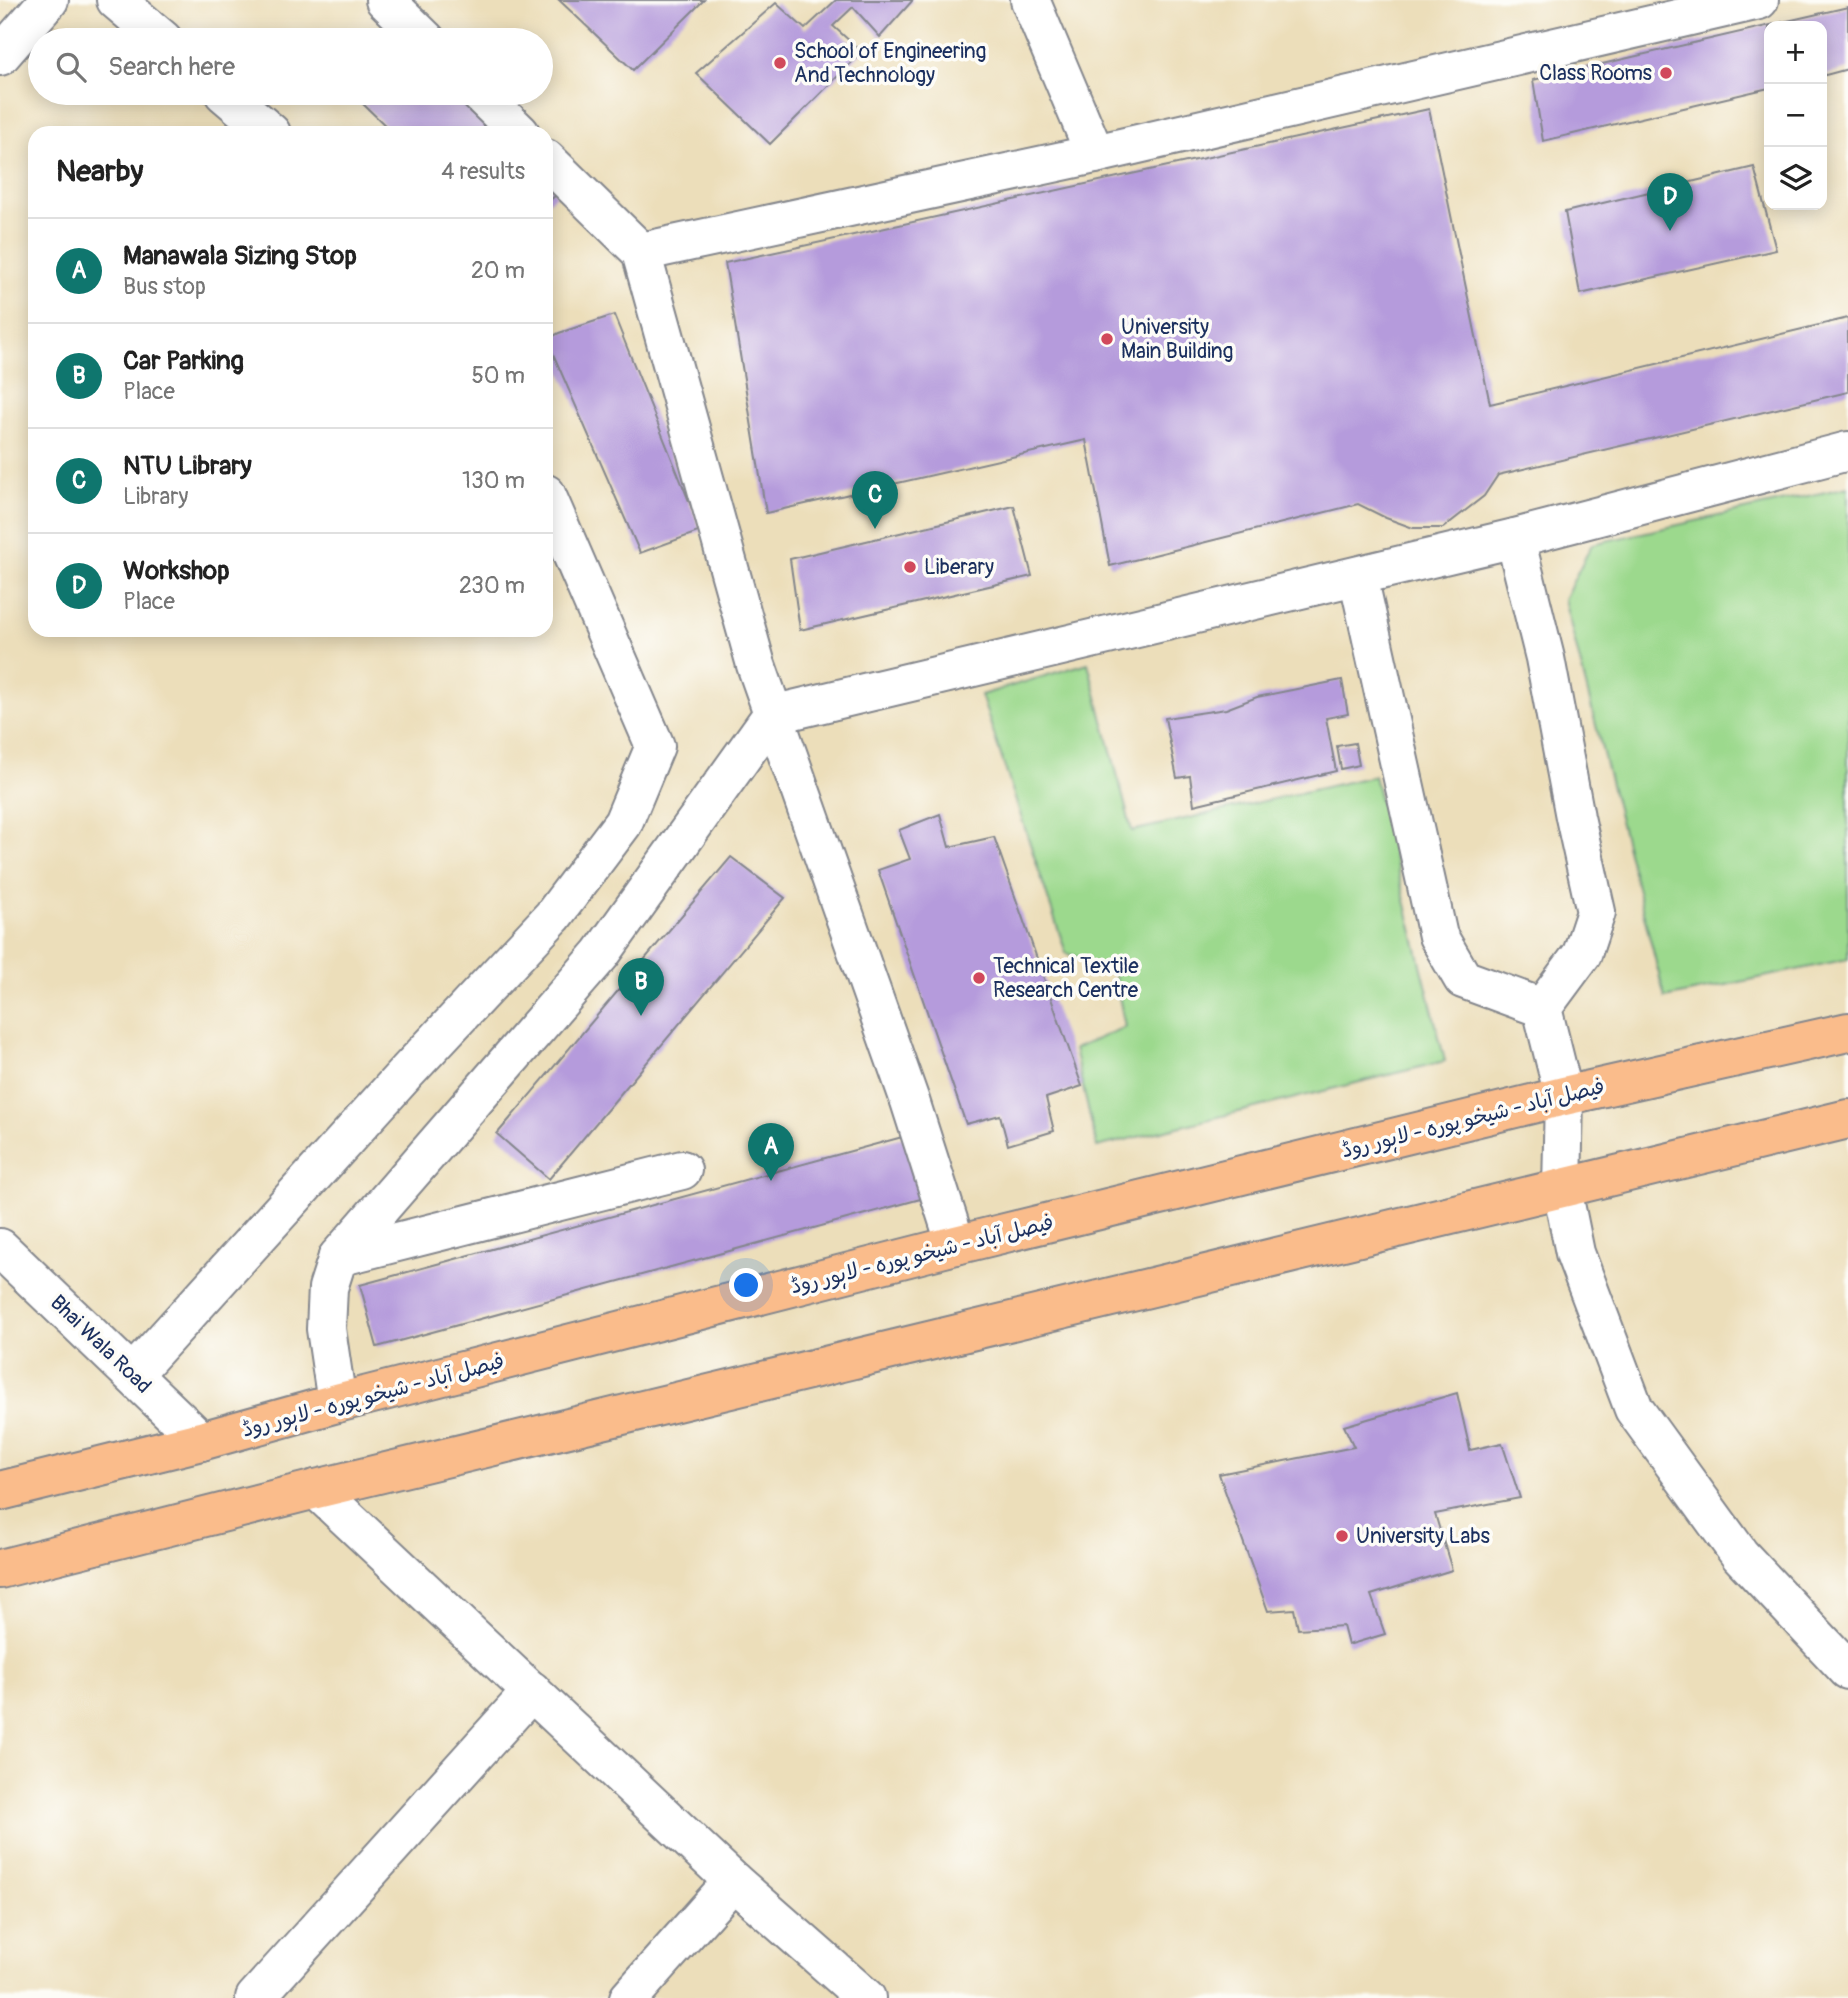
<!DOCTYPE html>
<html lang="en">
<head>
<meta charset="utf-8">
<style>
	body { margin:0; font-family:Pangolin,"Playpen Sans Arabic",sans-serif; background:#f2f2f2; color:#222 }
	.controls { position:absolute; right:21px; top:21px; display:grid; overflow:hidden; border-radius:14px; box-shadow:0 4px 18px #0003 }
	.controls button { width:63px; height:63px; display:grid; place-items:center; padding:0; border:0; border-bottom:2px solid #e0e0e0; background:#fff; color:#222; font:35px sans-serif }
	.you { position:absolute; left:747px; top:1286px; width:24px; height:24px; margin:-18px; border:5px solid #fff; border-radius:50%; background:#1a73e8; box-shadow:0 0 0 10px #1a73e833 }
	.badge { display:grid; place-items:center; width:46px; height:46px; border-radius:50%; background:#0f766e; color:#fff; font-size:23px; font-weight:700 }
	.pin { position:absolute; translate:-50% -58px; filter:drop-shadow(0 2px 4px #0008) }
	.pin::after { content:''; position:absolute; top:37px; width:24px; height:21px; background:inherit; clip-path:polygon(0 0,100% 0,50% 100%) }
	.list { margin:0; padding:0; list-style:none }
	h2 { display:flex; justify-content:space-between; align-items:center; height:91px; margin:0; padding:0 28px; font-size:30px }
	h2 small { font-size:23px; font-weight:400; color:#767676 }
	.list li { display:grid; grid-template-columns:46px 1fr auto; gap:21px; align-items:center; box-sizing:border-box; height:105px; padding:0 28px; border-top:2px solid #e0e0e0 }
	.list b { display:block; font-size:26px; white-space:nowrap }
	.list p { margin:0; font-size:23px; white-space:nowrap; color:#767676 }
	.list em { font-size:23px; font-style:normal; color:#767676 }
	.icon { flex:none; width:38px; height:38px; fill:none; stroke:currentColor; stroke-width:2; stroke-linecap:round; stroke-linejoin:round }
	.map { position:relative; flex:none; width:1848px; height:1998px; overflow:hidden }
	.search { position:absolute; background:#fff; box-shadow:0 4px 18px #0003; left:28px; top:28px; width:525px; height:77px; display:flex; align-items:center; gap:18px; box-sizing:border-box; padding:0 24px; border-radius:38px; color:#767676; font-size:26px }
	.panel { position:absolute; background:#fff; box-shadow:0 4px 18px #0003; left:28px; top:126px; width:525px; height:511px; border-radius:21px }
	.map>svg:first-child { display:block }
	.green { fill:#9cd98d; stroke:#5c8476; stroke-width:2 }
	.building { fill:#b59bdc }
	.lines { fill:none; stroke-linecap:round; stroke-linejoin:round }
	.minor-casing { stroke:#84868c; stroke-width:42 }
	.highway-casing { stroke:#84868c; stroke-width:42 }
	.minor { stroke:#fff; stroke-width:38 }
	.highway { stroke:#fabc8b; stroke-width:38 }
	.poi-dot { fill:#d1495b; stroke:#fdfcf7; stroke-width:2.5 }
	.labels { text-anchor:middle; stroke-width:7; stroke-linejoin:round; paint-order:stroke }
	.poi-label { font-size:21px; fill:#1b2f5e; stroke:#fdfcf7; text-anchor:start }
	.street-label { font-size:21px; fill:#1b2f5e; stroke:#fdfcf7 }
</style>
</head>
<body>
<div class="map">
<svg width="1848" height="1998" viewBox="0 0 1848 1998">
	<rect width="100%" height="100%" fill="#fdfcf7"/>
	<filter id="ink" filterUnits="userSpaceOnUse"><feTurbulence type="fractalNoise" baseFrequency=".0143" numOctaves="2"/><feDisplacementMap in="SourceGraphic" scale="14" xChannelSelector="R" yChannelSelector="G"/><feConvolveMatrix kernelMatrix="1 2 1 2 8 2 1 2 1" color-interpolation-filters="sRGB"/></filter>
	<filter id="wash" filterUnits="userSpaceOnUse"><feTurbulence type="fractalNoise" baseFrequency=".00686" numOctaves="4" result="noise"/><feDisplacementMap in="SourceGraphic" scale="28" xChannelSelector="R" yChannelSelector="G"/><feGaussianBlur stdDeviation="1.57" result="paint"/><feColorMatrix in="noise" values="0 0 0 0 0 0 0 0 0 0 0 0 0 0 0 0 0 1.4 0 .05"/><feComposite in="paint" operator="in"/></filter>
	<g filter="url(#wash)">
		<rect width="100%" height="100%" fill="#ecdeba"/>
		<!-- green -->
		<g class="green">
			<polygon points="1848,487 1848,959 1665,998 1564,599 1592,544"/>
			<polygon points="1088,663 1132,831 1374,776 1445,1061 1097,1147 1074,1049 1125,1027 1114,971 1066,953 981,695"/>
		</g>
		<g id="blocks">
			<!-- building -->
			<g class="building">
				<polygon points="559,0 704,0 633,70"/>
				<polygon points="836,0 913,0 880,37 853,7 833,26 862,52 770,144 696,73 776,3 805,29"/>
				<polygon points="1848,7 1848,69 1822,76 1822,26 1769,26 1769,88 1543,141 1533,80"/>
				<polygon points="372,93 456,93 496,133 393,133 361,102"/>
				<polygon points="1429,109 1490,404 1848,318 1848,392 1498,475 1484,496 1443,528 1413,528 1386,518 1358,504 1110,566 1086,440 766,513 725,263"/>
				<polygon points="1754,167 1776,250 1580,294 1565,212"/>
				<polygon points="546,183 557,194 546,204"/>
				<polygon points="614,315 701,531 640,553 547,340 559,333"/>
				<polygon points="1014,506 1032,576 800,630 790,559"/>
				<polygon points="1342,680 1348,714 1326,718 1336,771 1194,805 1190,776 1177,778 1165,718 1226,709 1257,697"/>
				<polygon points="1355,743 1359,765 1341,769 1337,746"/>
				<polygon points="940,814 949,847 994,837 1082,1086 1046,1098 1054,1131 1008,1145 1000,1115 966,1124 878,870 910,859 899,830"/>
				<polygon points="731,857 785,898 549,1179 497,1134"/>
				<polygon points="906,1136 924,1198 377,1347 360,1285"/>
				<polygon points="1457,1393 1470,1450 1502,1443 1520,1498 1435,1514 1452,1570 1371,1595 1385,1634 1348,1645 1343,1626 1298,1629 1294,1609 1268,1611 1219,1474 1354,1447 1344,1426"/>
			</g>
		</g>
	</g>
	<g filter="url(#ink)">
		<use href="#blocks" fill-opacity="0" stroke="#84868c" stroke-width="2"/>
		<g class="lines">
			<!-- minor casing -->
			<g class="minor-casing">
				<g id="minor">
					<polyline points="116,0 163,40"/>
					<polyline points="385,0 426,40"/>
					<polyline points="1030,0 1095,154"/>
					<polyline points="0,56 49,0"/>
					<polyline points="224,93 271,133"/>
					<polyline points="479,93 520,133"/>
					<polyline points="546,159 641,252 756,665 910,1101 956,1245"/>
					<polyline points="641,252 1095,154 1759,0"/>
					<polyline points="1515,538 1545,658 1575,817 1596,912 1582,954 1542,1008 1564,1096 1562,1189 1575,1253 1634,1409 1740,1555 1848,1670"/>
					<polyline points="1358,576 1438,936 1463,979 1542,1008"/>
					<polyline points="0,1248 201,1441"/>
					<polyline points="338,1257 682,1170"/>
					<polyline points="133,1374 407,1072 553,916 623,823 655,746 546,494"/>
					<polyline points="337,1403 326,1329 328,1288 338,1257 601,954 772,715 1515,538 1848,451"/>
					<polyline points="316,1489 733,1881 866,1998"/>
					<polyline points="255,1998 532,1691"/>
					<polyline points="629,1998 733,1881"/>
				</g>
			</g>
			<!-- highway casing -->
			<g class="highway-casing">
				<g id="highway">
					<polyline points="0,1491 201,1441 337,1403 956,1245 1564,1096 1848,1032"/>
					<polyline points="0,1569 316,1489 1848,1119"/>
				</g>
			</g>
			<!-- minor -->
			<use href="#minor" class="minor"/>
			<!-- highway -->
			<use href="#highway" class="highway"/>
		</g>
	</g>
	<!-- markers -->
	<g class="poi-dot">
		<circle cx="780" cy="63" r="7"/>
		<circle cx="1666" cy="73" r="7"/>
		<circle cx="1107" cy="339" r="7"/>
		<circle cx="910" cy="567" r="7"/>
		<circle cx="979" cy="978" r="7"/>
		<circle cx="1342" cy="1536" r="7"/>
	</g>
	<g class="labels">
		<!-- poi labels -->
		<g class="poi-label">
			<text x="794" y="58">School of Engineering<tspan x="794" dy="24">And Technology</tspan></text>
			<text x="1652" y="80" text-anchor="end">Class Rooms</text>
			<text x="1121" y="334">University<tspan x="1121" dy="24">Main Building</tspan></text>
			<text x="924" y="574">Liberary</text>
			<text x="993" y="973">Technical Textile<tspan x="993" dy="24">Research Centre</tspan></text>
			<text x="1356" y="1543">University Labs</text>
		</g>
		<!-- street labels -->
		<g class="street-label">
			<text transform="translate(1473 1118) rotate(-14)" y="7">فیصل آباد - شیخو پورہ - لاہور روڈ</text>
			<text transform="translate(922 1254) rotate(-14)" y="7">فیصل آباد - شیخو پورہ - لاہور روڈ</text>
			<text transform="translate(101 1344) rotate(44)" y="7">Bhai Wala Road</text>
			<text transform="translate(373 1395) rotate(-15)" y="7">فیصل آباد - شیخو پورہ - لاہور روڈ</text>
		</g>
	</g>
</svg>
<div class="controls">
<button>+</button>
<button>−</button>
<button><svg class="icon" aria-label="layers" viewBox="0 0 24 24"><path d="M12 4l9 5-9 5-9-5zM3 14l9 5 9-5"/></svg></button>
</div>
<div class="you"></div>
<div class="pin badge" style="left:771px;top:1181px">A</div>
<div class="pin badge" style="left:641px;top:1016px">B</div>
<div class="pin badge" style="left:875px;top:529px">C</div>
<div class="pin badge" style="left:1670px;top:231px">D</div>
<div class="search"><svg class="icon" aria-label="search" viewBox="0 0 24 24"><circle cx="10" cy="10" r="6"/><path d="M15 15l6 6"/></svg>Search here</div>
<section class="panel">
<h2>Nearby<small>4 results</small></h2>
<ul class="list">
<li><span class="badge">A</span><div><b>Manawala Sizing Stop</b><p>Bus stop</p></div><em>20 m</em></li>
<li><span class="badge">B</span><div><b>Car Parking</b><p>Place</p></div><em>50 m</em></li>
<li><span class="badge">C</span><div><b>NTU Library</b><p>Library</p></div><em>130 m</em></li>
<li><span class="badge">D</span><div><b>Workshop</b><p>Place</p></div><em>230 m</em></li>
</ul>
</section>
</div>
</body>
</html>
